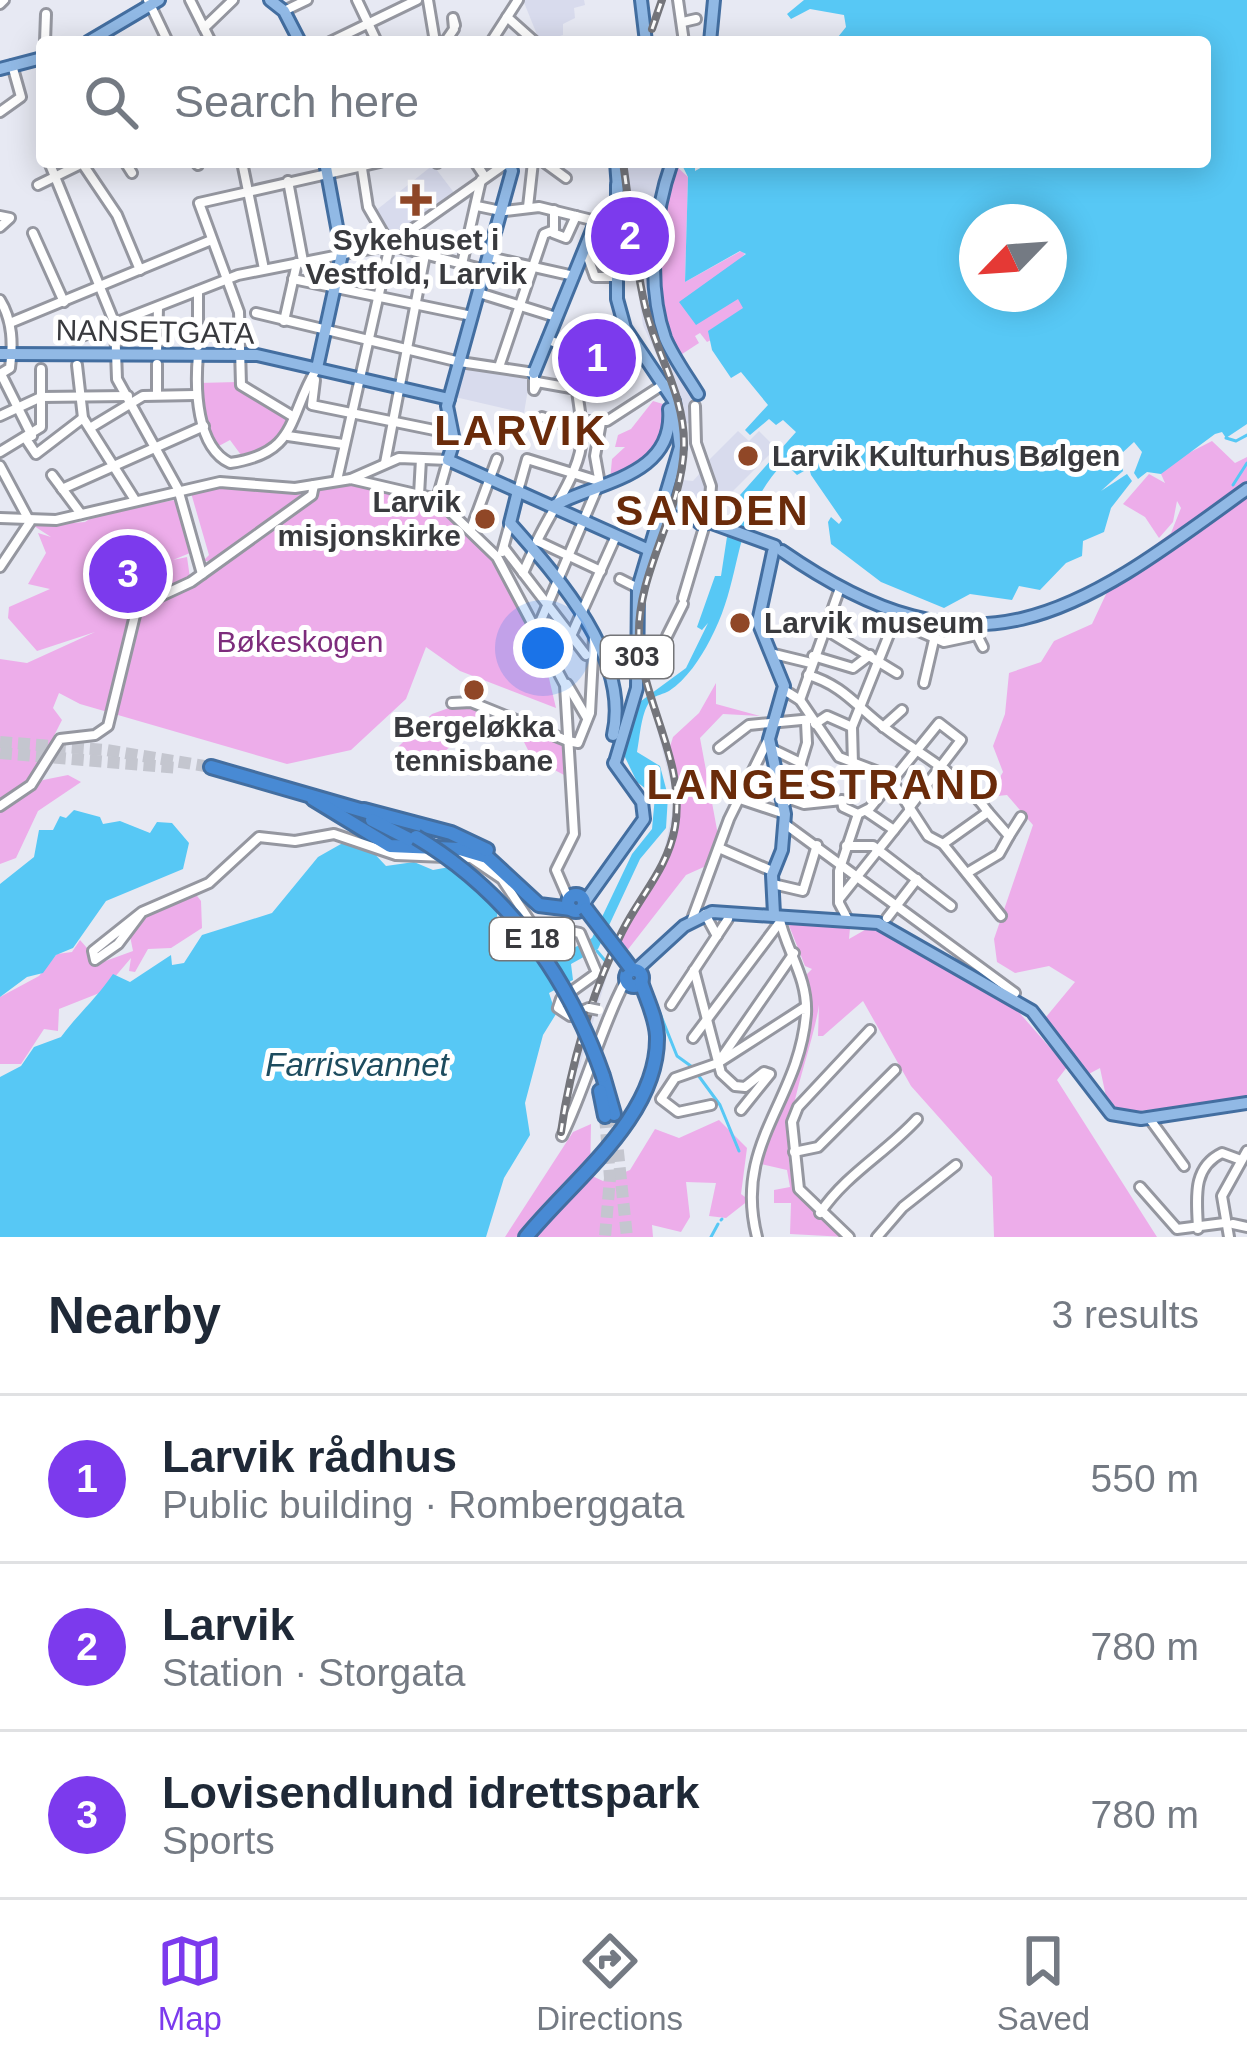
<!DOCTYPE html>
<html lang="en">
<head>
<meta charset="utf-8">
<style>
	body { margin:0; font-family:Helvetica,sans-serif; background:#f6f6f7; color:#1f2937 }
	.compass { position:absolute; left:959px; top:204px; width:108px; height:108px; border-radius:50%; background:#fff; box-shadow:0 6px 30px #0003; rotate:245deg }
	.you { position:absolute; left:543px; top:648px; width:42px; height:42px; margin:-30px; border:9px solid #fff; border-radius:50%; background:#1a73e8; box-shadow:0 0 0 18px #1a73e833 }
	.badge { display:grid; place-items:center; width:78px; height:78px; border-radius:50%; background:#7c3aed; color:#fff; font-size:39px; font-weight:700 }
	.pin { position:absolute; translate:-50% -50%; border:6px solid #fff; box-shadow:0 3px 12px #0006 }
	.list { margin:0; padding:0; list-style:none }
	h2 { display:flex; justify-content:space-between; align-items:center; height:156px; margin:0; padding:0 48px; font-size:51px }
	h2 small { font-size:39px; font-weight:400; color:#747a83 }
	.list li { display:grid; grid-template-columns:78px 1fr auto; gap:36px; align-items:center; box-sizing:border-box; height:168px; padding:0 48px; border-top:3px solid #e0e1e3 }
	.list b { display:block; font-size:45px; white-space:nowrap }
	.list p { margin:0; font-size:39px; white-space:nowrap; color:#747a83 }
	.list em { font-size:39px; font-style:normal; color:#747a83 }
	.icon { flex:none; width:66px; height:66px; fill:none; stroke:currentColor; stroke-width:2; stroke-linecap:round; stroke-linejoin:round }
	.map { position:relative; flex:none; width:1247px; height:1237px; overflow:hidden }
	.search { position:absolute; background:#fff; box-shadow:0 6px 30px #0003; left:36px; right:36px; top:36px; height:132px; display:flex; align-items:center; gap:30px; box-sizing:border-box; padding:0 42px; border-radius:12px; color:#747a83; font-size:45px }
	.sheet { height:660px; background:#fff }
	nav { display:flex; justify-content:space-around; align-items:center; box-sizing:border-box; height:168px; border-top:3px solid #e0e1e3; background:#fff; font-size:33px; color:#747a83 }
	nav a { display:grid; justify-items:center; gap:6px }
	nav .on { color:#7c3aed }
	.map>svg:first-child { display:block }
	.built { fill:#d8dbed }
	.green { fill:#edadea }
	.water { fill:#57c8f5; fill-rule:evenodd }
	.lines { fill:none; stroke-linecap:round; stroke-linejoin:round }
	.stream { stroke:#57c8f5; stroke-width:3 }
	.highway-tunnel { stroke:#c4c6cf; stroke-width:12; stroke-dasharray:12 6; stroke-linecap:butt }
	.minor-casing { stroke:#9597a0; stroke-width:14 }
	.major-casing { stroke:#436ea0; stroke-width:16 }
	.highway-casing { stroke:#436ea0; stroke-width:18 }
	.minor { stroke:#fff; stroke-width:8 }
	.major { stroke:#91b9e5; stroke-width:10 }
	.highway { stroke:#488ad4; stroke-width:12 }
	.rail-casing { stroke:#74757b; stroke-width:8 }
	.rail { stroke:#fff; stroke-width:3; stroke-dasharray:9; stroke-linecap:butt }
	.minor-bridge-casing { stroke:#9597a0; stroke-width:14; stroke-linecap:butt }
	.highway-bridge-casing { stroke:#436ea0; stroke-width:18; stroke-linecap:butt }
	.minor-bridge { stroke:#fff; stroke-width:8 }
	.highway-bridge { stroke:#488ad4; stroke-width:12 }
	.poi-dot { fill:#904727; stroke:#fff; stroke-width:4.5 }
	.labels { text-anchor:middle; stroke-width:10; stroke-linejoin:round; paint-order:stroke }
	.shield { fill:#fff; stroke:#747578; stroke-width:3 }
	.shield-label { font-size:27px; font-weight:bold; fill:#393a3e }
	.poi-label { font-size:30px; font-weight:bold; fill:#393a3e; stroke:#fff }
	.street-label { font-size:30px; fill:#393a3e; stroke:#fff }
	.park-label { font-size:30px; fill:#7d2c7c; stroke:#fff }
	.water-label { font-size:33px; font-style:italic; fill:#1d4c5f; stroke:#fff }
	.district-label { font-size:42px; font-weight:bold; letter-spacing:3px; fill:#6a2b0a; stroke:#fff }
</style>
</head>
<body>
<div class="map">
<svg width="1247" height="1237" viewBox="0 0 1247 1237">
	<rect width="100%" height="100%" fill="#e7e9f3"/>
	<!-- built -->
	<g class="built">
		<polygon points="523,0 584,0 585,5 574,8 575,18 563,24 563,35 540,42"/>
		<polygon points="621,162 658,162 657,167 666,170 655,285 693,395 689,423 684,424 682,480 693,481 702,471 708,485 700,506 675,499 645,590 641,621 648,688 676,777 678,823 673,843 612,959 579,1068 571,1065 603,970 661,866 675,800 640,662 639,597 682,449 677,401 643,325 630,238 624,238"/>
		<polygon points="433,165 455,194 391,237 374,212"/>
		<polygon points="464,367 530,377 524,413 455,397"/>
		<polygon points="738,431 749,441 759,431 776,448 729,495 714,494 716,483 707,462"/>
	</g>
	<!-- green -->
	<g class="green">
		<path d="M676,166L688,177L685,282L741,251L745,254L734,265L744,308L709,331L713,339L707,342L700,333L695,336L699,343L679,356C653,314 657,257 661,209H667Z"/>
		<polygon points="238,382 291,414 286,439 244,459 230,440 217,447 199,404 198,383"/>
		<path d="M653,401L666,405C667,448 644,462 610,481L612,459L625,447H615L618,435L631,429Z"/>
		<polygon points="1212,441 1235,463 1247,457 1247,1099 1119,1113 1108,1106 1100,1068 1085,1076 1046,1017 1075,982 1049,966 1015,973 997,962 994,939 1033,825 1007,795 988,797 1003,772 993,746 1005,714 1009,673 1041,662 1054,641 1092,624 1115,575 1171,533 1181,508 1177,501 1173,522 1159,538 1145,517 1123,504 1149,474 1165,483 1161,474 1171,462"/>
		<path d="M344,479L437,499L497,557L558,666L548,674L556,708L460,671L426,647L406,699L351,750L287,764L80,704L59,693L53,708L62,720C45,753 32,784 0,804V659L27,663L95,632L37,651L8,618L9,607L50,589L28,584L46,553L38,533L51,537L34,526L85,522L97,514L175,500L190,553L173,560L187,557L190,578L170,585L159,563L165,587L122,604L193,582L218,559L202,562L209,555L189,486L275,488Z"/>
		<polygon points="716,683 716,704 760,716 723,714 700,738 718,835 706,866 686,875 626,952 620,942 626,929 673,848 679,805 669,750 673,737 699,713"/>
		<polygon points="460,704 561,740 566,776 532,758 521,736 482,722 413,776 405,773 397,748 432,714"/>
		<polygon points="68,775 81,782 38,811 16,858 0,864 0,811 43,780"/>
		<polygon points="194,892 201,901 202,928 171,948 148,949 135,972 129,971 131,958 102,992 59,1009 58,1031 44,1029 21,1064 0,1064 0,997 39,976 57,954 72,952 80,940 100,963 133,951 129,931 137,911"/>
		<path d="M788,923L850,928L849,939L870,927L1002,993L1067,1067L1057,1080L1157,1237H994L992,1177L911,1086L863,1001L823,1036H818L819,1005C810,1064 766,1150 803,1200C814,1215 833,1224 846,1237L790,1234L791,1203H774V1190L790,1187L787,1170L757,1163C782,1110 824,1035 805,976L812,969L805,966Z"/>
		<polygon points="719,1120 747,1148 741,1194 749,1200 726,1218 709,1216 716,1183 686,1182 690,1217 681,1232 652,1225 653,1237 505,1237 573,1132 591,1124 590,1175 603,1181 630,1170 655,1129 679,1138"/>
	</g>
	<!-- water -->
	<g class="water">
		<path d="M804,0H1247V424L1226,438L1222,432L1215,434L1161,474L1147,472L1138,479L1134,473L1142,452L1134,442L1121,454L1123,471L1101,491L1127,474L1132,481L1111,508L1104,532L1083,541L1082,556L1066,563L1040,590L1019,586L1012,600L970,594L944,608L881,582L831,544L828,522L831,517L839,524L842,520L811,475L803,445L798,448L804,471L797,475L784,462C729,522 745,575 710,640C700,659 687,679 669,691C664,694 656,695 652,699C641,709 640,738 637,752L660,766L668,796L666,828L640,859L598,949L571,964L573,980L549,993L556,1014L543,1035L525,1103L530,1135L504,1178L486,1237H0V1077L21,1066L34,1047L61,1037C77,1015 96,999 113,974L130,982L171,955L172,965L184,963L202,935L272,913L318,857L348,840L371,850L386,866L414,862L433,870L466,864L498,889L497,921L506,937L556,944L561,955L592,938L632,854L652,829L655,796L637,782L622,751L637,704L686,668L708,623L702,630L697,627L715,576H721L732,504L796,432L783,420L776,425L769,419L750,435L745,430L768,405L741,372L731,378L712,350L708,331L743,308L738,299L696,325L679,302L746,254L740,251L685,282L688,177L681,163H695V171L711,162H1205V42H834L846,27L844,15L810,9L791,19L787,14ZM977,222H1049V294H977Z"/>
		<polygon points="74,810 100,817 103,824 120,821 150,833 157,822 172,823 189,843 183,869 106,901 73,948 56,955 43,973 27,977 0,997 0,884 34,857 39,830 53,830 60,816 66,818"/>
	</g>
	<g class="lines">
		<!-- stream -->
		<g class="stream">
			<polyline points="1226,438 1236,441 1247,435"/>
			<polyline points="1233,485 1247,463"/>
			<polyline points="597,951 607,963"/>
			<polyline points="653,996 677,1056 695,1069"/>
			<polyline points="698,1075 720,1105 739,1151"/>
			<polyline points="721,1220 722,1219"/>
			<polyline points="711,1237 718,1224"/>
		</g>
		<!-- highway-tunnel -->
		<g class="highway-tunnel">
			<polyline points="0,742 106,750 211,767"/>
			<polyline points="0,753 178,768"/>
			<polyline points="614,1114 627,1237"/>
			<polyline points="605,1116 610,1178 605,1237"/>
		</g>
		<!-- minor casing -->
		<g class="minor-casing">
			<g id="minor">
				<polyline points="148,0 168,42"/>
				<polyline points="190,0 211,42"/>
				<polyline points="357,0 377,42"/>
				<polyline points="428,0 435,42"/>
				<polyline points="678,0 684,42"/>
				<polyline points="0,4 4,0"/>
				<polyline points="284,11 307,0"/>
				<polyline points="507,17 535,42"/>
				<polyline points="683,22 696,19"/>
				<polyline points="204,28 233,0"/>
				<polyline points="45,42 46,14"/>
				<polyline points="330,42 417,0"/>
				<polyline points="445,42 454,29 453,18 455,25"/>
				<polyline points="491,42 518,0"/>
				<polyline points="0,112 21,97 12,65"/>
				<polyline points="49,162 115,324 117,379 178,489 202,574"/>
				<polyline points="125,162 132,173"/>
				<polyline points="242,162 264,269"/>
				<polyline points="475,162 485,177"/>
				<polyline points="544,162 566,178"/>
				<polyline points="82,163 117,215 140,270"/>
				<polyline points="437,163 437,162"/>
				<polyline points="198,165 199,162"/>
				<polyline points="328,172 360,162"/>
				<polyline points="288,181 303,261"/>
				<polyline points="38,185 85,162"/>
				<polyline points="477,206 501,211"/>
				<polyline points="528,207 533,162"/>
				<polyline points="505,211 539,207 596,221"/>
				<polyline points="0,216 10,218 0,227"/>
				<polyline points="33,233 64,302"/>
				<polyline points="553,233 566,238 576,216"/>
				<polyline points="390,245 485,270"/>
				<polyline points="585,249 595,277 617,277"/>
				<polyline points="489,257 574,276"/>
				<polyline points="462,264 481,180"/>
				<polyline points="293,279 472,316"/>
				<polyline points="198,291 198,346"/>
				<polyline points="479,293 556,317"/>
				<path d="M0,300C13,321 13,345 10,368L0,374"/>
				<polyline points="256,313 460,362 534,373 534,390 538,382"/>
				<polyline points="284,321 297,263"/>
				<polyline points="10,323 209,241"/>
				<polyline points="74,339 238,275 390,245 508,162"/>
				<polyline points="547,339 579,353 625,328"/>
				<polyline points="157,353 158,307"/>
				<path d="M198,355C195,388 196,447 230,463C299,453 287,417 317,368"/>
				<polyline points="77,365 83,418 135,500"/>
				<polyline points="499,367 544,234 554,230 554,210"/>
				<polyline points="1,374 32,436"/>
				<polyline points="315,380 312,405 449,433"/>
				<polyline points="537,382 571,388"/>
				<polyline points="157,395 157,364"/>
				<polyline points="695,406 696,443 711,486 709,514"/>
				<polyline points="0,416 41,397 128,396"/>
				<polyline points="294,417 241,385 239,312 199,203 380,162"/>
				<polyline points="542,417 581,431"/>
				<polyline points="582,421 607,421 664,384"/>
				<polyline points="90,428 143,396 195,395"/>
				<polyline points="288,436 343,444"/>
				<polyline points="26,439 36,454 83,418"/>
				<polyline points="0,452 41,427 41,369"/>
				<polyline points="385,463 425,255"/>
				<polyline points="0,466 30,522 0,567"/>
				<polyline points="52,475 81,514"/>
				<polyline points="351,479 399,458 448,460 437,499"/>
				<polyline points="337,480 390,245 368,207 361,162"/>
				<polyline points="600,484 595,456 601,422"/>
				<polyline points="62,489 204,426"/>
				<polyline points="518,491 527,459 598,481"/>
				<polyline points="419,495 421,459"/>
				<polyline points="0,518 56,520 220,482 295,488 351,479 437,499 497,557 565,685 574,834 556,870 569,900"/>
				<polyline points="471,529 497,459"/>
				<path d="M537,541C550,513 577,476 581,446C585,412 571,388 577,353"/>
				<polyline points="537,541 601,571"/>
				<polyline points="504,548 586,655"/>
				<polyline points="502,552 510,523"/>
				<polyline points="523,573 533,551"/>
				<polyline points="620,579 638,588"/>
				<polyline points="683,598 705,524"/>
				<polyline points="896,621 944,642 977,635 983,647"/>
				<polyline points="538,627 596,491"/>
				<polyline points="823,628 897,673"/>
				<polyline points="667,636 683,604"/>
				<polyline points="774,654 811,663"/>
				<polyline points="813,656 853,668 870,655"/>
				<polyline points="558,665 616,536"/>
				<path d="M808,675C843,685 858,708 885,728C921,756 961,774 988,812"/>
				<polyline points="924,683 934,640"/>
				<polyline points="567,684 587,718"/>
				<polyline points="784,690 800,700 839,757 889,776 928,836 943,844 1001,916"/>
				<polyline points="800,700 840,588"/>
				<polyline points="452,703 471,702 568,741"/>
				<polyline points="815,724 827,716 852,727"/>
				<polyline points="883,727 902,710"/>
				<polyline points="568,741 578,743 590,713 594,637"/>
				<polyline points="719,748 749,725 812,719"/>
				<polyline points="772,749 801,763"/>
				<polyline points="853,764 852,727 898,612"/>
				<polyline points="740,799 785,814"/>
				<polyline points="790,799 804,804 842,800 843,807 858,814"/>
				<polyline points="784,804 790,799 807,743 806,722"/>
				<polyline points="0,806 31,785 60,739 95,735 108,726 137,607 191,582 312,495 314,485"/>
				<polyline points="866,811 894,830"/>
				<polyline points="785,824 1015,993"/>
				<polyline points="1009,836 1021,817"/>
				<polyline points="943,844 988,812 1009,836 999,854 967,873"/>
				<polyline points="846,846 873,846 951,906"/>
				<polyline points="719,848 772,871"/>
				<polyline points="773,884 803,891 817,845"/>
				<polyline points="840,898 910,810"/>
				<polyline points="142,912 93,951 95,960 118,944 142,912 209,883 259,837 295,841 334,834 396,855 471,858 502,879 531,923 580,933 597,973 561,999 558,1008 570,1016 589,1008"/>
				<polyline points="705,914 717,936"/>
				<polyline points="887,918 917,879"/>
				<polyline points="848,920 839,903 839,871 858,814 870,808 939,723 961,740 909,808"/>
				<polyline points="691,922 729,819 768,740"/>
				<polyline points="694,970 721,1073 735,1086 745,1087 764,1072 770,1074 741,1110"/>
				<polyline points="671,1005 728,919"/>
				<polyline points="693,1038 780,922"/>
				<polyline points="722,1057 794,953"/>
				<polyline points="711,1105 678,1112 661,1099 675,1078 718,1063 805,1007"/>
				<polyline points="1149,1118 1184,1166"/>
				<path d="M562,1136C587,1085 600,1029 626,980"/>
				<polyline points="794,1152 818,1147 895,1070"/>
				<polyline points="1140,1187 1177,1229 1224,1223"/>
				<path d="M820,1213C846,1174 886,1153 917,1119"/>
				<polyline points="1233,1224 1247,1227"/>
				<path d="M1198,1229C1197,1200 1191,1168 1222,1153L1241,1160"/>
				<path d="M757,1237C733,1143 799,1102 806,1014C808,977 786,951 779,916"/>
				<polyline points="849,1237 799,1189 792,1122 798,1107 870,1030"/>
				<polyline points="877,1237 903,1207 956,1165"/>
				<polyline points="1229,1237 1222,1196 1247,1151"/>
			</g>
		</g>
		<!-- major casing -->
		<g class="major-casing">
			<g id="major">
				<polyline points="270,0 284,11 300,42"/>
				<polyline points="641,0 646,42"/>
				<polyline points="88,42 159,0"/>
				<polyline points="710,42 714,0"/>
				<polyline points="0,69 42,58"/>
				<polyline points="509,162 512,171 447,406 454,441 448,460 649,550"/>
				<polyline points="616,162 618,189"/>
				<path d="M672,162C654,213 646,284 665,338C673,357 687,376 698,394"/>
				<polyline points="0,354 257,355 449,399"/>
				<polyline points="317,368 342,254 325,162"/>
				<polyline points="534,373 595,223 618,220"/>
				<path d="M518,491L510,523C557,576 631,658 613,735"/>
				<polyline points="664,500 700,512"/>
				<path d="M553,506C596,482 675,477 669,409"/>
				<circle cx="703" cy="518" r="6"/>
				<polyline points="709,522 775,546"/>
				<path d="M782,551C979,688 1076,614 1247,489"/>
				<polyline points="773,552 758,622 784,686 769,739 785,814 782,850 772,875 774,914"/>
				<polyline points="615,762 637,688 638,588 680,447 674,401 625,328 617,299 617,185"/>
				<polyline points="584,903 644,819 642,802 614,763"/>
				<polyline points="636,970 684,926 712,912 878,923 1032,1011 1111,1114 1141,1119 1247,1103"/>
			</g>
		</g>
		<!-- highway casing -->
		<g class="highway-casing">
			<g id="highway">
				<polyline points="211,767 367,812"/>
				<polyline points="313,799 390,846 460,849 487,857 539,905 571,909"/>
				<polyline points="364,810 451,833 487,850"/>
				<polyline points="372,820 413,841"/>
				<circle cx="576" cy="903" r="8"/>
				<circle cx="634" cy="978" r="8"/>
				<polyline points="603,1076 614,1114"/>
				<polyline points="600,1091 605,1116"/>
				<path d="M526,1237C571,1181 659,1117 657,1036C656,1017 647,1000 641,982"/>
			</g>
		</g>
		<!-- minor -->
		<use href="#minor" class="minor"/>
		<!-- major -->
		<use href="#major" class="major"/>
		<!-- highway -->
		<use href="#highway" class="highway"/>
		<!-- rail casing -->
		<g class="rail-casing">
			<g id="rail">
				<polyline points="652,29 662,0"/>
				<path d="M561,1132C570,1067 592,991 622,932C640,896 668,868 675,827C686,762 643,704 639,640C636,571 682,514 684,446C685,395 656,354 645,306C634,259 630,210 623,162"/>
			</g>
		</g>
		<!-- rail -->
		<use href="#rail" class="rail"/>
		<!-- minor-bridge casing -->
		<g class="minor-bridge-casing">
			<polyline id="minor-bridge" points="589,1008 599,1010"/>
		</g>
		<!-- highway-bridge casing -->
		<g class="highway-bridge-casing">
			<g id="highway-bridge">
				<path d="M416,837C508,892 568,976 603,1076"/>
				<polyline points="586,909 630,967"/>
			</g>
		</g>
		<!-- minor-bridge -->
		<use href="#minor-bridge" class="minor-bridge"/>
		<!-- highway-bridge -->
		<use href="#highway-bridge" class="highway-bridge"/>
	</g>
	<!-- markers -->
	<g class="poi-dot">
		<path d="M410 182h12v12h12v12h-12v12h-12v-12h-12v-12h12z"/>
		<circle cx="748" cy="456" r="12"/>
		<circle cx="485" cy="519" r="12"/>
		<circle cx="740" cy="623" r="12"/>
		<circle cx="474" cy="690" r="12"/>
	</g>
	<g class="labels">
		<!-- shield labels -->
		<g class="shield">
			<rect x="601" y="636" width="72" height="42" rx="9"/>
			<rect x="490" y="918" width="84" height="42" rx="9"/>
		</g>
		<g class="shield-label">
			<text x="637" y="666">303</text>
			<text x="532" y="948">E 18</text>
		</g>
		<!-- poi labels -->
		<g class="poi-label">
			<text x="416" y="250">Sykehuset i<tspan x="416" dy="34">Vestfold, Larvik</tspan></text>
			<text x="772" y="466" text-anchor="start">Larvik Kulturhus Bølgen</text>
			<text x="461" y="512" text-anchor="end">Larvik<tspan x="461" dy="34">misjonskirke</tspan></text>
			<text x="764" y="633" text-anchor="start">Larvik museum</text>
			<text x="474" y="737">Bergeløkka<tspan x="474" dy="34">tennisbane</tspan></text>
		</g>
		<!-- street labels -->
		<g class="street-label">
			<text transform="translate(155 332) rotate(1)" y="10">NANSETGATA</text>
		</g>
		<!-- park labels -->
		<g class="park-label">
			<text x="300" y="652">Bøkeskogen</text>
		</g>
		<!-- water labels -->
		<g class="water-label">
			<text x="357" y="1076">Farrisvannet</text>
		</g>
		<!-- district labels -->
		<g class="district-label">
			<text x="521" y="445">LARVIK</text>
			<text x="713" y="525">SANDEN</text>
			<text x="824" y="799">LANGESTRAND</text>
		</g>
	</g>
</svg>
<svg class="compass" viewBox="-18 -18 36 36"><path d="M0-13l5 13h-10z" fill="#e53935"/><path d="M0 13l5-13h-10z" fill="#747a83"/></svg>
<div class="you"></div>
<div class="pin badge" style="left:597px;top:358px">1</div>
<div class="pin badge" style="left:630px;top:236px">2</div>
<div class="pin badge" style="left:128px;top:574px">3</div>
<div class="search"><svg class="icon" aria-label="search" viewBox="0 0 24 24"><circle cx="10" cy="10" r="6"/><path d="M15 15l6 6"/></svg>Search here</div>
</div>
<section class="sheet">
<h2>Nearby<small>3 results</small></h2>
<ul class="list">
<li><span class="badge">1</span><div><b>Larvik rådhus</b><p>Public building · Romberggata</p></div><em>550 m</em></li>
<li><span class="badge">2</span><div><b>Larvik</b><p>Station · Storgata</p></div><em>780 m</em></li>
<li><span class="badge">3</span><div><b>Lovisendlund idrettspark</b><p>Sports</p></div><em>780 m</em></li>
</ul>
</section>
<nav>
<a class="on"><svg class="icon" aria-label="map" viewBox="0 0 24 24"><path d="M3 6l6-2 6 2 6-2v14l-6 2-6-2-6 2zM9 4v14M15 6v14"/></svg>Map</a>
<a><svg class="icon" aria-label="directions" viewBox="0 0 24 24"><path d="M12 3l9 9-9 9-9-9zM9 14v-3h6M13 9l2 2-2 2"/></svg>Directions</a>
<a><svg class="icon" aria-label="saved" viewBox="0 0 24 24"><path d="M7 4h10v16l-5-4-5 4z"/></svg>Saved</a>
</nav>
</body>
</html>
